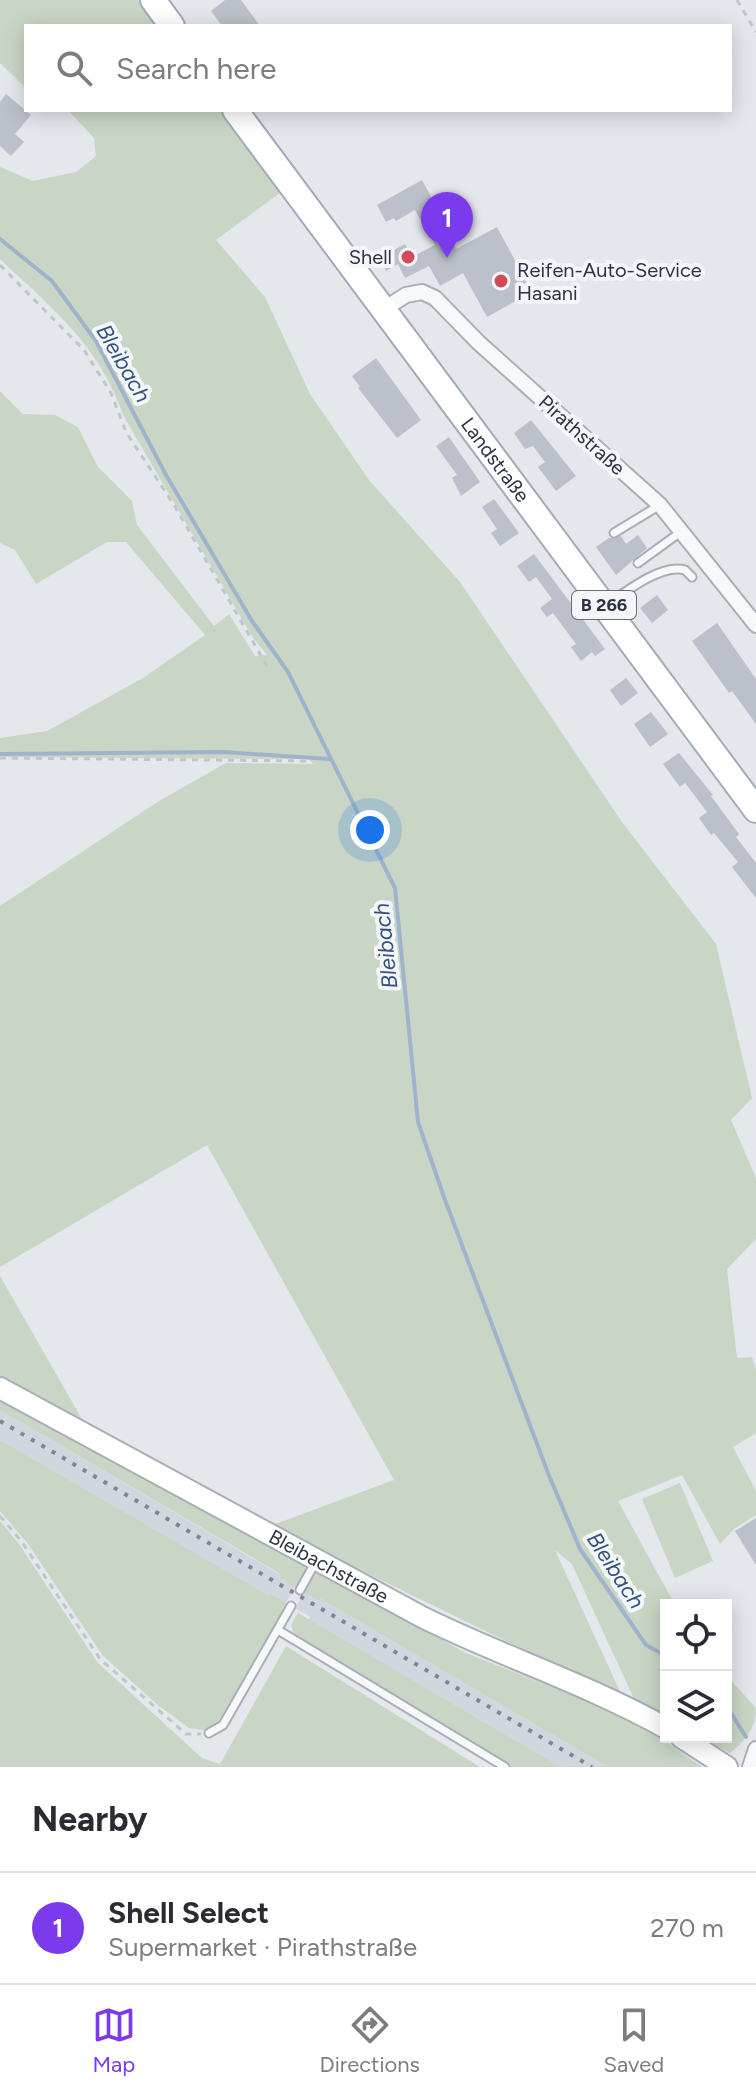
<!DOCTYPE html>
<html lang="en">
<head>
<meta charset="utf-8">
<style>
	body { margin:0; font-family:Figtree,sans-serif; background:#f2f2f3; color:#2b2b33 }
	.controls { position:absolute; right:24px; bottom:24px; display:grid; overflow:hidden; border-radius:0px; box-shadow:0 4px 20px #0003 }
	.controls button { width:72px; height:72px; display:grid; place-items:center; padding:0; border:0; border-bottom:2px solid #e1e1e2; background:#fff; color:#2b2b33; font:40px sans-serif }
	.you { position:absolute; left:370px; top:830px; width:28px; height:28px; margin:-20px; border:6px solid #fff; border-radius:50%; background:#1a73e8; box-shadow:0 0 0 12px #1a73e833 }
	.badge { display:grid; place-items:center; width:52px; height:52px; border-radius:50%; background:#7c3aed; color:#fff; font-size:26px; font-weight:700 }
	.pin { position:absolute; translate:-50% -66px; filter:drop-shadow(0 2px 4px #0008) }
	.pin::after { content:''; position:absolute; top:42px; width:28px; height:24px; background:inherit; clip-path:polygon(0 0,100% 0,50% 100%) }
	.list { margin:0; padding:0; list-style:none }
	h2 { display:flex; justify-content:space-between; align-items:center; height:104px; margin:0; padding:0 32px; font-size:34px }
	h2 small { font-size:26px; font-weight:400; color:#7c7c81 }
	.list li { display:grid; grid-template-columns:52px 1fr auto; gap:24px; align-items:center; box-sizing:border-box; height:112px; padding:0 32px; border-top:2px solid #e1e1e2 }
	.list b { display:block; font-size:30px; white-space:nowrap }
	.list p { margin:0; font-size:26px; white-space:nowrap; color:#7c7c81 }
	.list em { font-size:26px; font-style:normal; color:#7c7c81 }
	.icon { flex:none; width:44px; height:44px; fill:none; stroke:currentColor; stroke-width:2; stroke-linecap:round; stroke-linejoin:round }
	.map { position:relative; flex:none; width:756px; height:1767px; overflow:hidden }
	.search { position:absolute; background:#fff; box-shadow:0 4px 20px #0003; left:24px; right:24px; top:24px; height:88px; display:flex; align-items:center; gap:20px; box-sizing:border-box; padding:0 28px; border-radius:0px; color:#7c7c81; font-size:30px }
	.sheet { height:216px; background:#fff }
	nav { display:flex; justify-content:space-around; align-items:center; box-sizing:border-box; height:112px; border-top:2px solid #e1e1e2; background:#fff; font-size:22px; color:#7c7c81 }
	nav a { display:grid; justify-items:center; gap:4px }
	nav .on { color:#7c3aed }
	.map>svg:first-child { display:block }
	.built { fill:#d2d6de }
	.green { fill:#c9d6c5 }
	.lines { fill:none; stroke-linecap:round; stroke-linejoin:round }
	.stream { stroke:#9fb4cc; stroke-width:4 }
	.building { fill:#bbc0ca }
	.lane-casing { stroke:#a9aeb7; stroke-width:11 }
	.street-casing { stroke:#a9aeb7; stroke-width:18 }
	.secondary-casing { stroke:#a9aeb7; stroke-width:24 }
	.primary-casing { stroke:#a3abb8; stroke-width:28 }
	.path { stroke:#c2c5cb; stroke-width:3; stroke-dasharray:6 6; stroke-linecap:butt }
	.lane { stroke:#f7f8fa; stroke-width:7 }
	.street { stroke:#f7f8fa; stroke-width:14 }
	.secondary { stroke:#fff; stroke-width:20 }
	.primary { stroke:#fff; stroke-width:24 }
	.rail { stroke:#7d8696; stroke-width:4; stroke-dasharray:4 8; stroke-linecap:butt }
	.poi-dot { fill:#d1495b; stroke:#f4f6f9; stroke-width:3 }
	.labels { text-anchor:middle; stroke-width:8; stroke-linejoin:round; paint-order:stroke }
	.shield { fill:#f4f6f9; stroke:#676e7b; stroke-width:2 }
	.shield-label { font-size:18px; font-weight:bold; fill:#2b3445 }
	.poi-label { font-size:20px; fill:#2b3445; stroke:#f4f6f9; text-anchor:end }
	.street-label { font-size:20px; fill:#2b3445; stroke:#f4f6f9 }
	.water-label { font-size:22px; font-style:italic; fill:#34527a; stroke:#f4f6f9 }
</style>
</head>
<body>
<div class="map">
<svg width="756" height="1767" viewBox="0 0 756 1767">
	<rect width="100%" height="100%" fill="#e4e7ec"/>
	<!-- built -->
	<g class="built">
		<polygon points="0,1410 279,1574 280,1578 295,1586 286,1603 271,1595 269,1597 0,1440"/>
		<polygon points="304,1592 319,1601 321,1599 608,1767 561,1767 309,1620 310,1617 295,1608"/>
	</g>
	<!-- green -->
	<g class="green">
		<polygon points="0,0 140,0 160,26 26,26 26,88 0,63"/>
		<path d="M68,110H221L284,190L216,240L265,297L310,394L369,480L460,582L622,822L716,944L752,1098L731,1120L756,1178V1239L727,1269L737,1358L752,1357L756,1369V1433L733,1447L756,1491V1515L734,1529L720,1544L682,1475L618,1501L675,1605H666V1718L635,1701L572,1564L555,1550L623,1698L270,1526L394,1480L207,1145L0,1267V906L159,801L226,763L313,764L309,759L0,757V738L47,731L143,678L205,635L126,542H107L36,584L15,550L0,543V391L23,414L55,415L78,427L98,467L132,501L137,525L214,626L229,614L255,656L267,655L253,638L124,417C99,345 54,310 0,259V167L33,181L76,172L96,156L94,138Z"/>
		<polygon points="0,1276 87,1428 0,1381"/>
		<polygon points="0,1399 466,1653 596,1705 662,1739 702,1767 608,1767 321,1599 319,1601 280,1578 279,1573 0,1410"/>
		<path d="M0,1440L269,1596L271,1594L286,1603C269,1637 236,1709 208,1731L189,1728L159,1706L103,1656L28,1544L0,1511Z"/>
		<polygon points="680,1483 713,1561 675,1578 642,1499"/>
		<polygon points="0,1521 19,1544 98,1663 202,1758 220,1764 286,1646 480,1767 0,1767"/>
		<polygon points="298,1613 561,1767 510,1767 296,1639 291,1625"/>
		<path d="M726,1675L756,1708C756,1729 745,1741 730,1753L700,1737H726Z"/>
	</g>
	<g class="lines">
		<!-- stream -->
		<g class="stream">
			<polyline points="0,239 52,281 96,341 166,475 252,621 288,672 395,888 418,1122 445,1200 548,1473 580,1549 646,1645 666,1656"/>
			<polyline points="0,754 224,752 329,759"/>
			<polyline points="726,1705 746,1737"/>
		</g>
	</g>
	<!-- building -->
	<g class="building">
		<polygon points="225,0 241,0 260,26 222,26 211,11"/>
		<polygon points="6,94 31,115 15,134 24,142 11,156 0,146 0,102"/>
		<polygon points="422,180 448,228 446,229 456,249 497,227 532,292 487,317 463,273 440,286 429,266 405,278 398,264 386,271 379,258 394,250 405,244 412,257 435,245 415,210 396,221 394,218 386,222 377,205"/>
		<polygon points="376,358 421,420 397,438 358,388 360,387 352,376"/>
		<polygon points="531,420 576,476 556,491 538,467 545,462 533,446 525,449 514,433"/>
		<polygon points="449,437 480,482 461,496 452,478 457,475 436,446"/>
		<polygon points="494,499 519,533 500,546 491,533 497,529 482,507"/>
		<polygon points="638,535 647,548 616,575 596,547 609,538 621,536 626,544"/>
		<polygon points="534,554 605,649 595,656 592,652 581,661 571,647 576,644 553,613 547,617 540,608 552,599 536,577 529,582 517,566"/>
		<polygon points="657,595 668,610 652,623 640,608"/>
		<polygon points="717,623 756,679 756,724 732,691 729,693 692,641"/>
		<polygon points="626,678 638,693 621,706 610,690"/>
		<polygon points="651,712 668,734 650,747 634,724"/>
		<polygon points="679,753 713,795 711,796 739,834 736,837 756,863 756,898 732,867 738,862 714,833 711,835 699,818 707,812 685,783 680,787 663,764"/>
		<polygon points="756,1518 756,1565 735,1531"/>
	</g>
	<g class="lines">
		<!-- lane casing -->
		<g class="lane-casing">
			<g id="lane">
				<polyline points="614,533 660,505"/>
				<polyline points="638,563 682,531"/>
				<path d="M607,605C625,592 662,563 685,570L692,577"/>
				<polyline points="300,1590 316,1561"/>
				<polyline points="278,1630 505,1767"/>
				<polyline points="209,1733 223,1725 291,1606"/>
			</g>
		</g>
		<!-- street casing -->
		<g class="street-casing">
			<g id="street">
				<polyline points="384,309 406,295 422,292 435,298 479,343 660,505 756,625"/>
				<polyline points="750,1767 756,1749"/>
			</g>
		</g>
		<!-- secondary casing -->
		<g class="secondary-casing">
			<g id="secondary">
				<path id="s1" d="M0,1388L424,1618C504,1657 589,1685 666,1728"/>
				<polyline points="681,1737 727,1767"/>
			</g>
		</g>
		<!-- primary casing -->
		<g class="primary-casing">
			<g id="primary">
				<polyline points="153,0 172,26"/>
				<path id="s2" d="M235,110L756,810"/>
			</g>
		</g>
		<!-- path -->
		<g class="path">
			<polyline points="737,0 756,32"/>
			<polyline points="0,265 84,350 111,393 126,432 174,505 267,666"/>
			<polyline points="0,758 309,761"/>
			<polyline points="0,1516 22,1542 100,1659 186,1734 201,1734"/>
		</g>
		<!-- lane -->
		<use href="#lane" class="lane"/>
		<!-- street -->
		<use href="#street" class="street"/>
		<!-- secondary -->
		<use href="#secondary" class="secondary"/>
		<!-- primary -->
		<use href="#primary" class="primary"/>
		<!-- rail -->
		<polyline class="rail" points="0,1421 592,1767"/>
	</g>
	<!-- markers -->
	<g class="poi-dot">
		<circle cx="408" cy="257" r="8"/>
		<circle cx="501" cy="281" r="8"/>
	</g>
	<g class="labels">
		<!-- shield labels -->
		<rect class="shield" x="572" y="591" width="64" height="28" rx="6"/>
		<g class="shield-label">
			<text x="604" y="611">B 266</text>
		</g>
		<!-- poi labels -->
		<g class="poi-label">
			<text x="392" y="264">Shell</text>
			<text x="517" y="277" text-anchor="start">Reifen-Auto-Service<tspan x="517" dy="23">Hasani</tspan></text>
		</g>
		<!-- street labels -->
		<g class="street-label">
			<text transform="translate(582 435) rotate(42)" y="7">Pirathstraße</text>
			<text dy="7" stroke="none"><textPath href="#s2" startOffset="436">Landstraße</textPath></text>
			<text dy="7" stroke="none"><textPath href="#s1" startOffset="374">Bleibachstraße</textPath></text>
		</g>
		<!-- water labels -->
		<g class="water-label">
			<text transform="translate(124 363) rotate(60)" y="8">Bleibach</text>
			<text transform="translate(385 946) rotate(-96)" y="8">Bleibach</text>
			<text transform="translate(616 1570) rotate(57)" y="8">Bleibach</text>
		</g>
	</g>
</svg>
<div class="controls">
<button><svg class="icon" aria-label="locate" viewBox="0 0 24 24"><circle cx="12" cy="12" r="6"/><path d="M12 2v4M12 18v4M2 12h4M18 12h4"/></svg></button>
<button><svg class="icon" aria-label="layers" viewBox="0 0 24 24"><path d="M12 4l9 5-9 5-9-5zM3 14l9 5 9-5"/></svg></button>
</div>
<div class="you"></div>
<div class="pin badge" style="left:447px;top:258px">1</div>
<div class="search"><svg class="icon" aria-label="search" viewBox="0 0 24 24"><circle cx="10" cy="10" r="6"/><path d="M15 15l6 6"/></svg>Search here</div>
</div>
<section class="sheet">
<h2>Nearby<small></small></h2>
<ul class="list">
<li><span class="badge">1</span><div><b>Shell Select</b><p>Supermarket · Pirathstraße</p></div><em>270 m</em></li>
</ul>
</section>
<nav>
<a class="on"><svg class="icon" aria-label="map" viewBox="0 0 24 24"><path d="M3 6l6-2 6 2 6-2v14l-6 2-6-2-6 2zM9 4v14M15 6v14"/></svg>Map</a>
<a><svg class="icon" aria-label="directions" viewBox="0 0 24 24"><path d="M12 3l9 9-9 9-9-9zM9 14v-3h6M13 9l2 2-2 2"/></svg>Directions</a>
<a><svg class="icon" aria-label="saved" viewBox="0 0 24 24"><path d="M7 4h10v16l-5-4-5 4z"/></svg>Saved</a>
</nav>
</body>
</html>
